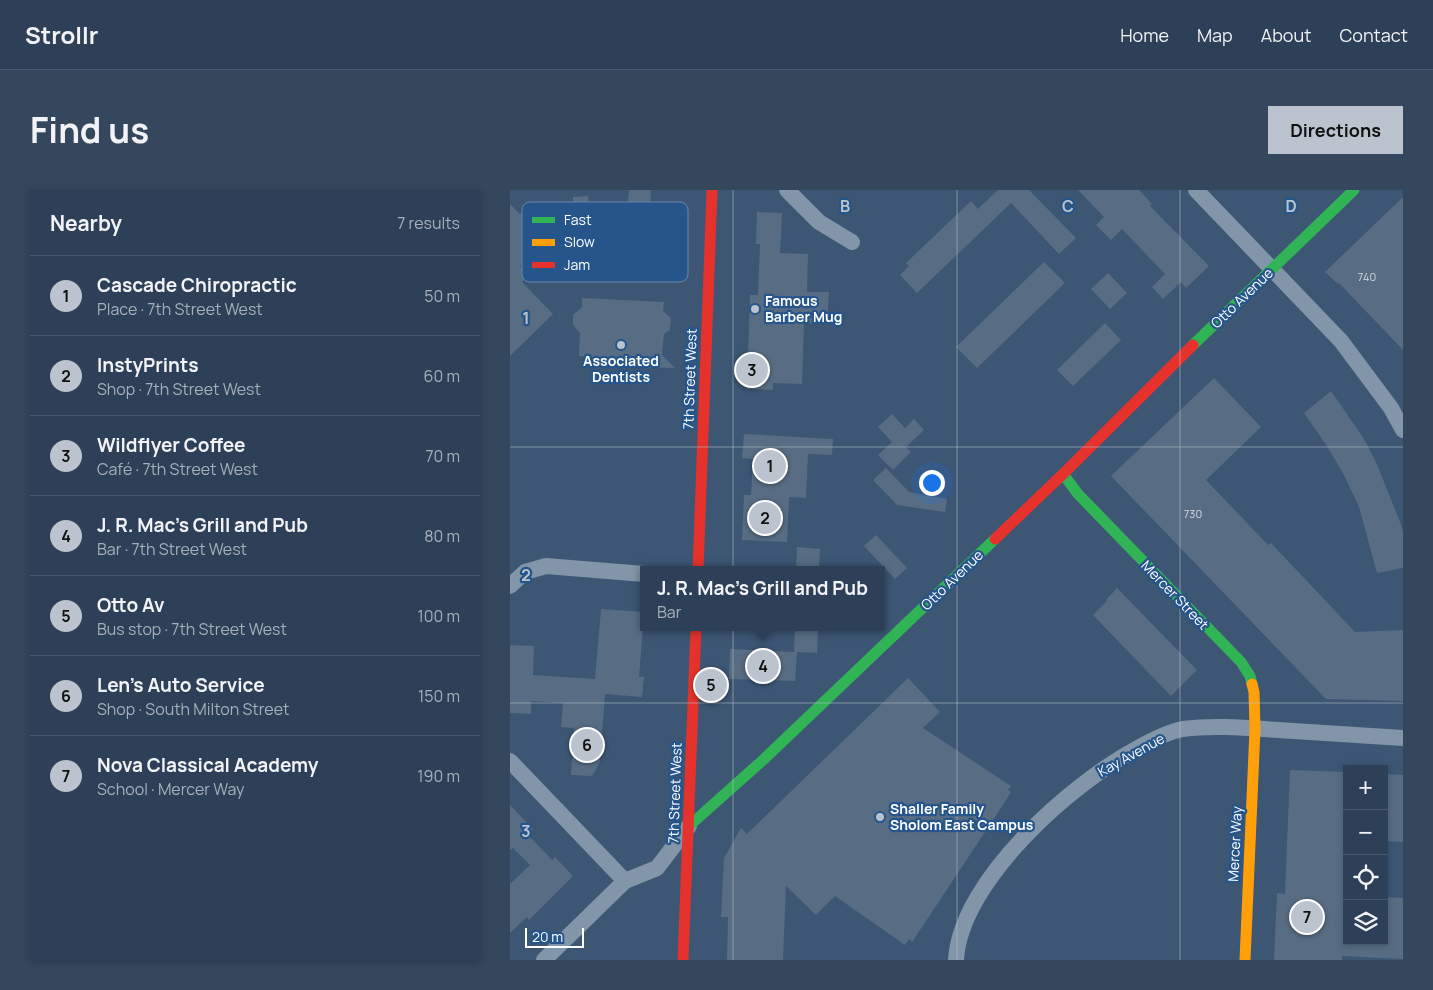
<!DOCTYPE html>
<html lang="en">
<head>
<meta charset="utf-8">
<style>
	body { margin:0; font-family:Manrope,sans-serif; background:#35475d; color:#f1f3f6 }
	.controls { position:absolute; right:15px; bottom:15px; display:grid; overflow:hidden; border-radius:0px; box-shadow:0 2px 8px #0003 }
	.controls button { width:45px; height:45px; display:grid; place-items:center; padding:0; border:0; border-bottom:1px solid #48596d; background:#2d4057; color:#f1f3f6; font:25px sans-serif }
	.scale { position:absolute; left:15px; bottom:12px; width:59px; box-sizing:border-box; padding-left:5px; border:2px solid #fff; border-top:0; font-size:14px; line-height:18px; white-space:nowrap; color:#fff; -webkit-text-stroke:4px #25558b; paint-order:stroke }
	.you { position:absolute; left:421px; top:292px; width:18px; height:18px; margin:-12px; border:4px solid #fff; border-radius:50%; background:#1a73e8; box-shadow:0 0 0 8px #1a73e833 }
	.badge { display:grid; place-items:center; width:32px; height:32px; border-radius:50%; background:#bbc4ce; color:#111; font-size:16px; font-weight:700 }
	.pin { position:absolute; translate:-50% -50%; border:2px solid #fff; box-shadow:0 1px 5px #0006 }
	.popup { position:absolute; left:130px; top:376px; width:245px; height:65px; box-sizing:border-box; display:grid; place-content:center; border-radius:0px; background:#2d4057; filter:drop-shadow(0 1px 4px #0005); font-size:16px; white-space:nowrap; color:#a7afba }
	.popup b { font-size:19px; color:#f1f3f6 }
	.popup::after { content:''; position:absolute; left:50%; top:100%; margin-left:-10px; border:10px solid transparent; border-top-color:#2d4057 }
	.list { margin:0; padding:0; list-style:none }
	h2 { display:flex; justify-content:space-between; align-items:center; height:65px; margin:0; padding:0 20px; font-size:21px }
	h2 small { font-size:16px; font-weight:400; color:#a7afba }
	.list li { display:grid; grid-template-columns:32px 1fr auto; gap:15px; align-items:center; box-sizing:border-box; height:80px; padding:0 20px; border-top:1px solid #48596d }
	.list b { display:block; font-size:19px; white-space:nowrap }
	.list p { margin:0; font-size:16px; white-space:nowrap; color:#a7afba }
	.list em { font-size:16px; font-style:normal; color:#a7afba }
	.icon { flex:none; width:28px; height:28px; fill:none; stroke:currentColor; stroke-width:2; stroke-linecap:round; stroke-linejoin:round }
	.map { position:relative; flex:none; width:893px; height:770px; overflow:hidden; border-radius:0px }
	header { display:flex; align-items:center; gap:30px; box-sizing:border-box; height:70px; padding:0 25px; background:#2d4057; border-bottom:1px solid #48596d }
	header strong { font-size:24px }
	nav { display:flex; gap:28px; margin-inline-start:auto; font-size:18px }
	.intro { display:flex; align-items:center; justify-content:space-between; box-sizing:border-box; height:120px; padding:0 30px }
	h1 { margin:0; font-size:35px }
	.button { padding:12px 22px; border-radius:0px; background:#bbc4ce; color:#111; font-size:18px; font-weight:700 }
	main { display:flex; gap:30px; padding:0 30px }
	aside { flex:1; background:#2d4057; border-radius:0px; box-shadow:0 2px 8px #0003 }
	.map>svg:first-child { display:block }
	.building { fill:#586d84 }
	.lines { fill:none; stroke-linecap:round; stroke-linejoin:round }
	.street { stroke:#8395a8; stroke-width:16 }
	.fast { stroke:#30b455; stroke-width:11 }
	.slow { stroke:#ff9f0a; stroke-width:11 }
	.jam { stroke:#e5322d; stroke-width:11 }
	.grid { fill:none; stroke:#bbc4ce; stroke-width:1; stroke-opacity:0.55 }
	.poi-dot { fill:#bbc4ce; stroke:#25558b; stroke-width:2 }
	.labels { text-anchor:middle; stroke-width:4.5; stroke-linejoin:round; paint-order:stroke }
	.number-label { font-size:11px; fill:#d5dae0 }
	.street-label { font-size:14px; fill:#fff; stroke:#25558b }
	.poi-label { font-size:14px; font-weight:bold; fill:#fff; stroke:#25558b; text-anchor:start }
	.key { fill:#25558b; stroke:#6688ae; stroke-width:1 }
	.key-label { font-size:14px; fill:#fff }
	.grid-label { font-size:16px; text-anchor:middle; font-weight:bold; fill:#bbc4ce; stroke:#25558b; stroke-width:4.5; stroke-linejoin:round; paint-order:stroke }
</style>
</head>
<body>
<header>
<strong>Strollr</strong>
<nav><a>Home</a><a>Map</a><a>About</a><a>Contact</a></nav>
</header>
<div class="intro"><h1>Find us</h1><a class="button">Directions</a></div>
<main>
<aside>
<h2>Nearby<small>7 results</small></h2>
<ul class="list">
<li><span class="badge">1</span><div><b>Cascade Chiropractic</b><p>Place · 7th Street West</p></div><em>50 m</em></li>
<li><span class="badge">2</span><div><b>InstyPrints</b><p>Shop · 7th Street West</p></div><em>60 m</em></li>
<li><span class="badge">3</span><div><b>Wildflyer Coffee</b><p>Café · 7th Street West</p></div><em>70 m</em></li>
<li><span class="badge">4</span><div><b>J. R. Mac's Grill and Pub</b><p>Bar · 7th Street West</p></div><em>80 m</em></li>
<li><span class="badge">5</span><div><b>Otto Av</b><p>Bus stop · 7th Street West</p></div><em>100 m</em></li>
<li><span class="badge">6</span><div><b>Len's Auto Service</b><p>Shop · South Milton Street</p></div><em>150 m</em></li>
<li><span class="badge">7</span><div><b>Nova Classical Academy</b><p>School · Mercer Way</p></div><em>190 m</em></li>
</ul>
</aside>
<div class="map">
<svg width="893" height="770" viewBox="0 0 893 770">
	<rect width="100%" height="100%" fill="#3c5674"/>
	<!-- building -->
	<g class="building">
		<polygon points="119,0 141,0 140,18 156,19 155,37 98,34 63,35 63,7 78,6 79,14 118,13"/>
		<polygon points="488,0 519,0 566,48 549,64 501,13 407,103 390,85 399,76 396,73 461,11 468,19"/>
		<polygon points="568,0 629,0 642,14 640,16 699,76 676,98 671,92 653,109 642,97 655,84 612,39 601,50 586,35 594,27"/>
		<polygon points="893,7 893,160 829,93 828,94 815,82"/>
		<polygon points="0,14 10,24 12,23 37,50 10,76 19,85 12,92 43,124 0,166"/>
		<polygon points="247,22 272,23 270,63 298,64 297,102 319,102 317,134 294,133 292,194 263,193 263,200 237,199 240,105 248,105 250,54 246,54"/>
		<polygon points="534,72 555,93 467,178 446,157"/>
		<polygon points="598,83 617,103 600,119 581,99"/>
		<polygon points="72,108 154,112 153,121 161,128 160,140 154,144 152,165 165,178 87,176 80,167 69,166 70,143 63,135 63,125 72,117"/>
		<polygon points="595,133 611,150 563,196 547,180"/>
		<polygon points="704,188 751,237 696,290 758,355 761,353 845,442 893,440 893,511 816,509 601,286"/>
		<polygon points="821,201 854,249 866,272 890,332 893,341 893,378 867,383 849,317 834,285 817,256 794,223"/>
		<polygon points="382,224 395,238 404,229 414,240 396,257 401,262 383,280 368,265 382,252 368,237"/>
		<polygon points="234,244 323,249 322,265 298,264 296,308 279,307 277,352 232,350 234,305 241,305 243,269 232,268"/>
		<polygon points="376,278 399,302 437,309 435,322 387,315 363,290"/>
		<polygon points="366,345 397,378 385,389 354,356"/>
		<polygon points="287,357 310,359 309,380 286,380"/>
		<polygon points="607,398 687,480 661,506 583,425 597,411 596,410"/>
		<polygon points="91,419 134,422 129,487 134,487 132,507 95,504 90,572 82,586 61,585 64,538 51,537 53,513 21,511 21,524 0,523 0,455 24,456 23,485 85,489"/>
		<polygon points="285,438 308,439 307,463 287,462 285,491 219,489 220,459 284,462"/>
		<polygon points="398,488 430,522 413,538 501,596 498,600 501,602 493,615 402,752 399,749 395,755 325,706 306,725 276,696 273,770 217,770 218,727 211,727 214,668 231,638 237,644"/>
		<polygon points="780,580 837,582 837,751 874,751 874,707 893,708 893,769 832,766 832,770 764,770 767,703 775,704"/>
		<polygon points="874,584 893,585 893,652 874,651"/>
		<polygon points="0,615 23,639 17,644 42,670 45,667 63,686 19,730 17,727 0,743 0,694 20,675 3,658 0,660"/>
	</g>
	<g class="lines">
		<!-- street -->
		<g class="street">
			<polyline points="277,0 309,32 342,52"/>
			<polyline points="686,0 831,151 881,218 893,240"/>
			<polyline points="0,396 15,382 36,376 134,384"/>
			<polyline points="0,571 115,691"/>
			<polyline points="34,770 115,691 147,678 179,636"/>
			<path d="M446,770C450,691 562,593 628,558C642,550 657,542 673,539C704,535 737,538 768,540C810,543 851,545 893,548"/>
		</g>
		<!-- fast -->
		<g class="fast">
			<polyline points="683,155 844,0"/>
			<polyline points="553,284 568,304 731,472 740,486 742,494"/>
			<polyline points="179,636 253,570 485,349"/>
		</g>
		<!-- slow -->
		<polyline class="slow" points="735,770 745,539 744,502 742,494"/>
		<!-- jam -->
		<g class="jam">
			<polyline points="485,349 553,284 683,155"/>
			<polyline points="188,380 202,0"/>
			<polyline points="173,770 186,437"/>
		</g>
	</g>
	<!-- grid -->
	<path class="grid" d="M223,0V770M447,0V770M670,0V770M0,257H893M0,513H893"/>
	<!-- markers -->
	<g class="poi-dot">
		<circle cx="245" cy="119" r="5"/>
		<circle cx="111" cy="155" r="5"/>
		<circle cx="370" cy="627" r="5"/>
	</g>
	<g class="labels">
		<!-- number labels -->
		<g class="number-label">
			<text x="857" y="91">740</text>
			<text x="683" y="328">730</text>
		</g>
		<!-- street labels -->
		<g class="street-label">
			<text transform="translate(732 108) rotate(-44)" y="5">Otto Avenue</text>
			<text transform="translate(180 189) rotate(-88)" y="5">7th Street West</text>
			<text transform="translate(442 390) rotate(-44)" y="5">Otto Avenue</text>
			<text transform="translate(665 405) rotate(46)" y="5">Mercer Street</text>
			<text transform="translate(621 565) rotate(-29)" y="5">Kay Avenue</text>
			<text transform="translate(165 603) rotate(-88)" y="5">7th Street West</text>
			<text transform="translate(725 654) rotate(-87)" y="5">Mercer Way</text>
		</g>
		<!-- poi labels -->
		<g class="poi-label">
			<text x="255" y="116">Famous<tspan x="255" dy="16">Barber Mug</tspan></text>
			<text x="111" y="176" text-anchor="middle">Associated<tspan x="111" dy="16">Dentists</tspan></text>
			<text x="380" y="624">Shaller Family<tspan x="380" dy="16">Sholom East Campus</tspan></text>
		</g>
	</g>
	<!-- legend -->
	<rect x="12" y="12" width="166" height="80" rx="8" class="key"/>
	<rect x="22" y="27" width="23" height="6" fill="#30b455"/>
	<rect x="22" y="49" width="23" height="7" fill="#ff9f0a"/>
	<rect x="22" y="72" width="23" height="6" fill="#e5322d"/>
	<g class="key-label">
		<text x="54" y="35">Fast</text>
		<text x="54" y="57">Slow</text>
		<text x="54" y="80">Jam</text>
	</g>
	<g class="grid-label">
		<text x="335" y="22">B</text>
		<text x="558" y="22">C</text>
		<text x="781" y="22">D</text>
		<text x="16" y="134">1</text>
		<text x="16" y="391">2</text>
		<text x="16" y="647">3</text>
	</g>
</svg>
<div class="controls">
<button>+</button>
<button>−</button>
<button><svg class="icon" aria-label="locate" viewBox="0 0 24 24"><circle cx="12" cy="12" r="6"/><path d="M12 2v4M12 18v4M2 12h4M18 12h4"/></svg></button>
<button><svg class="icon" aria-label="layers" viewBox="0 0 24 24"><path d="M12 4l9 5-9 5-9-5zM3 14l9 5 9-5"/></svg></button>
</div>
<div class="scale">20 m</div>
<div class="you"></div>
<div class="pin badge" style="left:260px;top:276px">1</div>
<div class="pin badge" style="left:255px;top:328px">2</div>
<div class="pin badge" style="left:242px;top:180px">3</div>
<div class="pin badge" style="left:253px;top:476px">4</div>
<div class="popup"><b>J. R. Mac's Grill and Pub</b>Bar</div>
<div class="pin badge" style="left:201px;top:495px">5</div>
<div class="pin badge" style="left:77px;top:555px">6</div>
<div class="pin badge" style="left:797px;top:727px">7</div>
</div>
</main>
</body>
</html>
